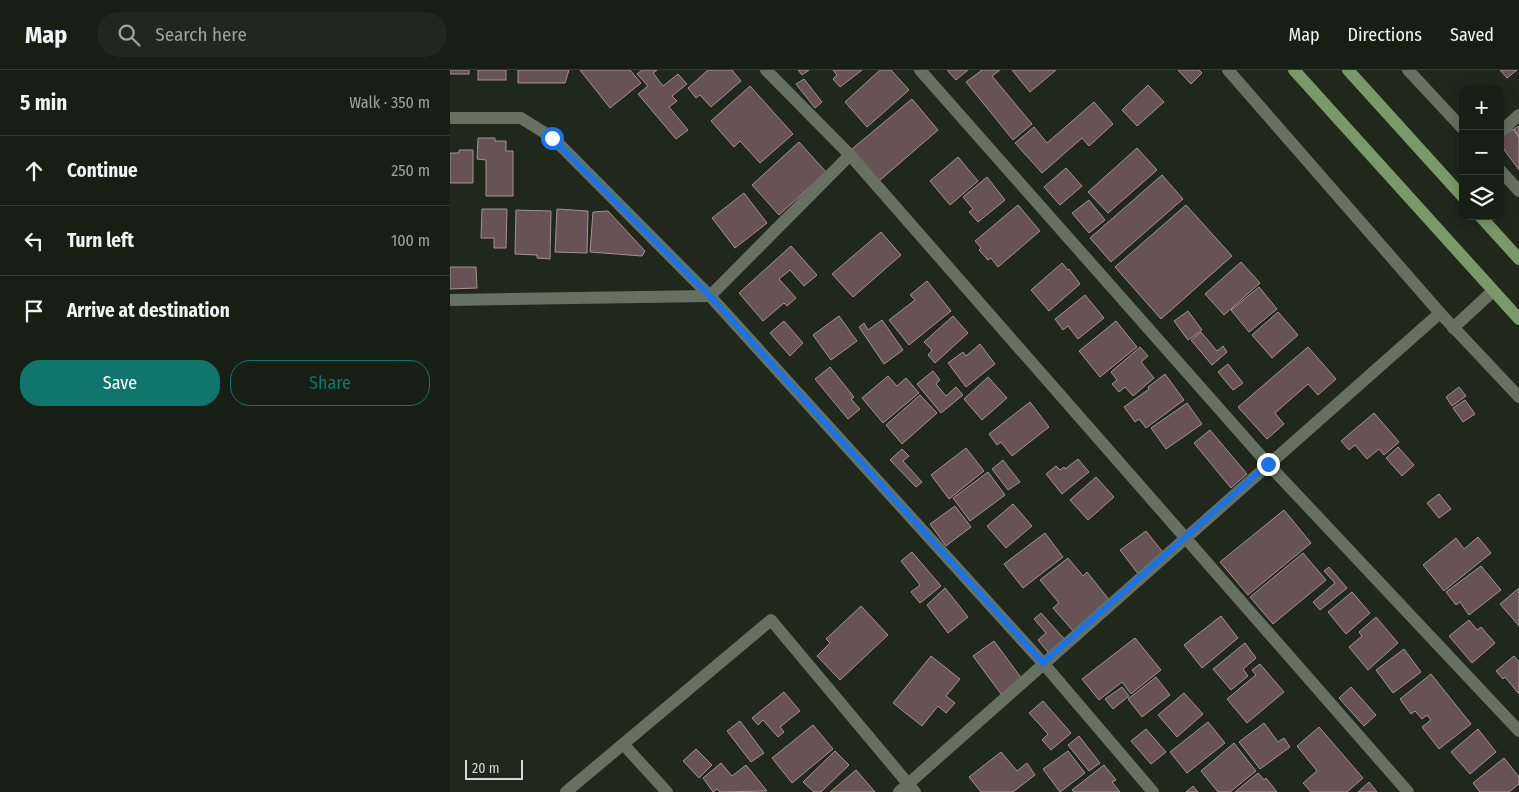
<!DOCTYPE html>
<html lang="en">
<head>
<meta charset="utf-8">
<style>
	body { margin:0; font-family:"Fira Sans Condensed",sans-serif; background:#20271d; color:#f1f3f6 }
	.controls { position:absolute; right:15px; top:15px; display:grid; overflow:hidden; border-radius:10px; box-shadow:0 2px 12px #0003 }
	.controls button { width:45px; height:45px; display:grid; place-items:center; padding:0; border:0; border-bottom:1px solid #363c34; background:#171e14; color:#f1f3f6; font:25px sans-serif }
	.scale { position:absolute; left:15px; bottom:12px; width:58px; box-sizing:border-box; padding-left:5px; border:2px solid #d2d8cf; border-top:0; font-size:14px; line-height:18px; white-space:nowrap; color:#d2d8cf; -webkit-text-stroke:4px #1f281b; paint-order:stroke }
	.stop { position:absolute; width:15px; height:15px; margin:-11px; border:4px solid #1a73e8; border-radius:50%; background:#fff }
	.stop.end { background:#1a73e8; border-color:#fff; box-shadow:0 1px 5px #0008 }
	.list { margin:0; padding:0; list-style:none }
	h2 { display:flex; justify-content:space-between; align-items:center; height:65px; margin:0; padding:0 20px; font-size:21px }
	h2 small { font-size:16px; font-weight:400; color:#9ea2a0 }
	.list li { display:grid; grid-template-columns:32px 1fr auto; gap:15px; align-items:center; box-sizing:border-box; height:70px; padding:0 20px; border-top:1px solid #363c34 }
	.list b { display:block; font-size:19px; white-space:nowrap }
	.list em { font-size:16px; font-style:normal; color:#9ea2a0 }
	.actions { display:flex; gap:10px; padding:15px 20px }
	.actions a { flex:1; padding:11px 0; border:1px solid #0f766e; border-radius:20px; text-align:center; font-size:18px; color:#0f766e }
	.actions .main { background:#0f766e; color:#fff }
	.icon { flex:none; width:28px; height:28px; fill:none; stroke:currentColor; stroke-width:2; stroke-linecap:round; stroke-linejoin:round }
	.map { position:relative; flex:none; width:1069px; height:722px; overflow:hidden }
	header { display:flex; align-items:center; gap:30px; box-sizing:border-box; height:70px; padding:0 25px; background:#171e14; border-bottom:1px solid #363c34 }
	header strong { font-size:24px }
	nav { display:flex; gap:28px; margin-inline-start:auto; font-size:18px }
	.search { width:350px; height:45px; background:#20271d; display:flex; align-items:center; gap:12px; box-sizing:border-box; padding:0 18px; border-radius:28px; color:#9ea2a0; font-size:19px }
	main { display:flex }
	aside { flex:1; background:#171e14 }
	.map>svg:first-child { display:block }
	.building { fill:#675355; stroke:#a79193 }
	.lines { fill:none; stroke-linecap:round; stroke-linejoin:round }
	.minor { stroke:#667161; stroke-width:12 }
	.tertiary { stroke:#667161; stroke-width:12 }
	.primary { stroke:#779a68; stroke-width:12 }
	.route { stroke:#1a73e8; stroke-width:6 }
</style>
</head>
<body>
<header>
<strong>Map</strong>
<div class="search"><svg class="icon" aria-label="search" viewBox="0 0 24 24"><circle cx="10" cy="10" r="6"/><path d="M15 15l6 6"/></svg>Search here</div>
<nav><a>Map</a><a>Directions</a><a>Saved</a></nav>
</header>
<main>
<aside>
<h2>5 min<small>Walk · 350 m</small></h2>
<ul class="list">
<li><svg class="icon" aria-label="ahead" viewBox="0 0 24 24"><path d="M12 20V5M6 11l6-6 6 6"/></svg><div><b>Continue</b></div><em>250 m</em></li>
<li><svg class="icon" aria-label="left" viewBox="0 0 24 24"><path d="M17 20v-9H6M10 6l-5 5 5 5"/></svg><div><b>Turn left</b></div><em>100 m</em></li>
<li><svg class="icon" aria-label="arrive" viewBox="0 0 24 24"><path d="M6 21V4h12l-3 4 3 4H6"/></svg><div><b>Arrive at destination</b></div></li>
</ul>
<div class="actions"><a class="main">Save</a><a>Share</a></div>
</aside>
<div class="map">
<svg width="1069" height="722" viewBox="0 0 1069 722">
	<rect width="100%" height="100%" fill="#1f281b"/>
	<!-- building -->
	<g class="building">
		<rect x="0" y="0" width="19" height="4"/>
		<rect x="28" y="0" width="28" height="10"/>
		<polygon points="68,0 119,0 115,13 68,13"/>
		<polygon points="130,0 180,0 191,13 160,38"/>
		<polygon points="192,0 207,0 203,3 213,16 228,4 237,14 222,26 227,31 219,37 238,60 226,69 188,24 198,16 187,4"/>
		<polygon points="258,0 282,0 291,11 261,37 250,25 246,28 238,18"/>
		<polygon points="348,0 359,0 352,5"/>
		<polygon points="383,0 412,0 390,17 383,9 387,5"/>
		<polygon points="430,0 441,0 459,20 417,57 395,32"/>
		<polygon points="497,0 518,0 506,10"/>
		<polygon points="532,0 550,0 542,6 582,54 563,70 516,12"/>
		<polygon points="562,0 606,0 580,22"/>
		<polygon points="728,0 749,0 752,3 741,14"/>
		<polygon points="1050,0 1067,0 1057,8"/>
		<polygon points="354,9 372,32 365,38 346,14"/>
		<polygon points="698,15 714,32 687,56 672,40"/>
		<polygon points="300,16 343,64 310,93 290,71 284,77 261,51"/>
		<polygon points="462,29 488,60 429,111 402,79"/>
		<polygon points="644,32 663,54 639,76 632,68 592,103 565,73 584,57 597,73"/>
		<polygon points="1069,56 1069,66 1064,59"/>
		<polygon points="1063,59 1069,67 1069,100 1050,74 1050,68"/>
		<polygon points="28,68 45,68 45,71 56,71 56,81 63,81 63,126 36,126 36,90 27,89"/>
		<polygon points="349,72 376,102 329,145 302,115"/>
		<polygon points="687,78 707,100 658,143 638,122"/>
		<polygon points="9,80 23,80 23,113 0,113 0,83 9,83"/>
		<polygon points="508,87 528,111 500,135 480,111"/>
		<polygon points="616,98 632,116 610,135 594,117"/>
		<polygon points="712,105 733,129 661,192 640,168"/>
		<polygon points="537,107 555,130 528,152 519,142 523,139 513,127"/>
		<polygon points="294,123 317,153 285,178 262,148"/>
		<polygon points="639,130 655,150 639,163 622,143"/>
		<polygon points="568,135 590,161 548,197 541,188 538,190 529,180 531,178 525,171"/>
		<polygon points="736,135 782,186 711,249 665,197"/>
		<polygon points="32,139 57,139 56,178 44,178 44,168 31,168"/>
		<polygon points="107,139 138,141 137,183 105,182"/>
		<polygon points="66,140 101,141 100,189 87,188 87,185 65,184"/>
		<polygon points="158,141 195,181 192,186 140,182 143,142"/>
		<polygon points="431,162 451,185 403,227 382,204"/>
		<polygon points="341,176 367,205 354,216 340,200 329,209 346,228 337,236 334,233 313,251 289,223"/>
		<polygon points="791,192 810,213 774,245 755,224"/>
		<polygon points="612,193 618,200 619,199 630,214 599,241 581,220"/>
		<polygon points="0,197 26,197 27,218 0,219"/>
		<polygon points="477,211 501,241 459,275 439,250 465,230 460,225"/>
		<polygon points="809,217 827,239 799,262 781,240"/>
		<polygon points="635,225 654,248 628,269 618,256 613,260 605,249"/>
		<polygon points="738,241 752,260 738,270 724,251"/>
		<polygon points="828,242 848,265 822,288 802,265"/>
		<polygon points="389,246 407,271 381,290 363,265"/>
		<polygon points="503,246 518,263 485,293 478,285 482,280 474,272"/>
		<polygon points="432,250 453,280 434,294 409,257 414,253 418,260"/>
		<polygon points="334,251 353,273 340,286 320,263"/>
		<polygon points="666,251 687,277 650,307 629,281"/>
		<polygon points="751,262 767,281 773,276 777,282 762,295 741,270"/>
		<polygon points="530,274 545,294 516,317 498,293 513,282 516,286"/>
		<polygon points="690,277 698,286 691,292 704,308 683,326 675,317 669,322 662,314 667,310 661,302"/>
		<polygon points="858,277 886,309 868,325 858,314 825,343 834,354 817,369 788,337"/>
		<polygon points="778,294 793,313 783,320 768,302"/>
		<polygon points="380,297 404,327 401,329 410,339 398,349 365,309"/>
		<polygon points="483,301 490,310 486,314 496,326 506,317 513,325 491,343 467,314"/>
		<polygon points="715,304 734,330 696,358 689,349 685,352 674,337 699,319 698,317"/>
		<polygon points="438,306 447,316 456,308 469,323 433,353 412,328"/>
		<polygon points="538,307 557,328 532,350 514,329"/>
		<polygon points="1009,317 1016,326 1002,336 996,327"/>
		<polygon points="470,325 487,343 452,374 436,355"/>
		<polygon points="1015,330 1025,344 1013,352 1003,338"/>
		<polygon points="580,332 599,357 562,386 551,372 547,375 539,364"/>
		<polygon points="737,333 752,354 716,379 701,358"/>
		<polygon points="924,343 949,372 934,385 929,379 917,389 905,375 899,380 891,371"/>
		<polygon points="760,360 797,404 781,418 744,373"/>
		<polygon points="948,377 964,395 952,406 936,388"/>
		<polygon points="516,378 534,401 499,429 481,405"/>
		<polygon points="452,379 459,386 453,391 472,412 466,417 440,390"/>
		<polygon points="628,389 639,402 612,424 596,404 606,396 610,400 614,397 615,399"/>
		<polygon points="553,390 570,412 558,420 542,399"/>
		<polygon points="538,402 555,425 520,451 503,428"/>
		<polygon points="646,407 664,427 638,450 620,430"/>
		<polygon points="989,424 1001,439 989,448 977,433"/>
		<polygon points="563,434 582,456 556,478 537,456"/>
		<polygon points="505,436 521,457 496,476 480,454"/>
		<polygon points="834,440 861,473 798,525 770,492"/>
		<polygon points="696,461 715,485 689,505 670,480"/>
		<polygon points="595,463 613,487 573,518 554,494"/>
		<polygon points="1028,467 1041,483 994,521 973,495 1006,468 1014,479"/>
		<polygon points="462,482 491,516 470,533 461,522 470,515 451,491"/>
		<polygon points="853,483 876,510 823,554 800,527"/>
		<polygon points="618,488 633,506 637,502 660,531 623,561 603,538 609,533 590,510"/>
		<polygon points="1031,496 1051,520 1019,545 1010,532 1006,535 996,522"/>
		<polygon points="879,497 897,518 870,540 863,532 885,513 874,501"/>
		<polygon points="495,518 518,547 498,563 477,535"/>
		<polygon points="1069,518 1069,556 1050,534"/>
		<polygon points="902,522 920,543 896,564 878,542"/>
		<polygon points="411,536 438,565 390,610 367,586 380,573 376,569"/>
		<polygon points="591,543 617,572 601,586 588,570 596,563 584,549"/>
		<polygon points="771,546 788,568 752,598 734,575"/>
		<polygon points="926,547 948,573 918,600 899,577 912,566 909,562"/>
		<polygon points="1019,550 1027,560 1031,557 1045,573 1022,593 999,566"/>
		<polygon points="685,568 711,600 681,624 672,612 649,630 632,609"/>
		<polygon points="544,571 575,613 554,628 523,586"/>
		<polygon points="795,573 806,588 793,599 798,606 781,620 763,599"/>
		<polygon points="954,579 971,602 943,623 926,600"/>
		<polygon points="481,586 510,609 496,626 505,633 496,643 488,636 472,656 443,633"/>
		<polygon points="1064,586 1069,592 1069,624 1055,607 1053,609 1046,601"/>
		<polygon points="810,594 834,622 797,653 777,629 806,605 802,600"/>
		<polygon points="981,604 1021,654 989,679 972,657 981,650 977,645 972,649 965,641 961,644 950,629"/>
		<polygon points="706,607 720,625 692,647 678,629"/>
		<polygon points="672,617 679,626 663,639 655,629"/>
		<polygon points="901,617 926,645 914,656 889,628"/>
		<polygon points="334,622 350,641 330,657 334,662 328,667 313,650 308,655 302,648"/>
		<polygon points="734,623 753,644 727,667 708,645"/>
		<polygon points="593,631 621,663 601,680 592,670 598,664 579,643"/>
		<polygon points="290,651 314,683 301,692 277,661"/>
		<polygon points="758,652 775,673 737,703 720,682"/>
		<polygon points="814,653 828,672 834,668 840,677 810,699 789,672"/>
		<polygon points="363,655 383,679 342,713 322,688"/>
		<polygon points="869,657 913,708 897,722 861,722 853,713 867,701 847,676"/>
		<polygon points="696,659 716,682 701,694 681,671"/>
		<polygon points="1028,659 1046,682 1020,704 1001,682"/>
		<polygon points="629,666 650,693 639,701 618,675"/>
		<polygon points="784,673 806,701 780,722 768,722 751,701"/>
		<polygon points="246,679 262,695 249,708 233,691"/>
		<polygon points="385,681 399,695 371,722 364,722 353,712"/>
		<polygon points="618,681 635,703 610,722 593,699"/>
		<polygon points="551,682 567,701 577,693 585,705 563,722 531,722 519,707"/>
		<polygon points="1054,688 1069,707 1069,714 1059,722 1030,722 1023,713"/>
		<polygon points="271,693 282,706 296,695 317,721 270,722 267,719 263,722 253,708"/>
		<polygon points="654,695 666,710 662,712 670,722 624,722 622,720"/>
		<polygon points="406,700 425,722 380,722"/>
		<polygon points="808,703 814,710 816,708 827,722 785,722"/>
		<polygon points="919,712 927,722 908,722"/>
		<polygon points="743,716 748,722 736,722"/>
	</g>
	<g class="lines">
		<!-- minor -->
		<g class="minor">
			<polyline points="316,0 400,85 958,722"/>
			<polyline points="470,0 818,394 1069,661"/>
			<polyline points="958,0 1013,59"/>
			<polyline points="0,48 71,48 103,68 260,226 593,593 703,722"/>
			<polyline points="1050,62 1069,45"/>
			<polyline points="1050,100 1069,121"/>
			<polyline points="0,230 260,226 400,85"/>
			<polyline points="1003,258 1043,221"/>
			<polyline points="174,675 217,722"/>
			<polyline points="116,722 321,550 465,722"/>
			<polyline points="449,722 990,243"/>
		</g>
		<!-- tertiary -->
		<polyline class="tertiary" points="778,0 990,243 1069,327"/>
		<!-- primary -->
		<g class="primary">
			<polyline points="844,0 1069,249"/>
			<polyline points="898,0 1013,127"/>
			<polyline points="1030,146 1069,189"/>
		</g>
	</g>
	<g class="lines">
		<!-- route -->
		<polyline class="route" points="102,68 260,226 593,593 818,394"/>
	</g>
</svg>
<div class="controls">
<button>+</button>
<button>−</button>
<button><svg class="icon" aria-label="layers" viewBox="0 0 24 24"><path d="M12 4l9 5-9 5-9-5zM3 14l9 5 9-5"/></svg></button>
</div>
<div class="scale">20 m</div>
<div class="stop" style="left:102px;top:68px"></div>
<div class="stop end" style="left:818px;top:394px"></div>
</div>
</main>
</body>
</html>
